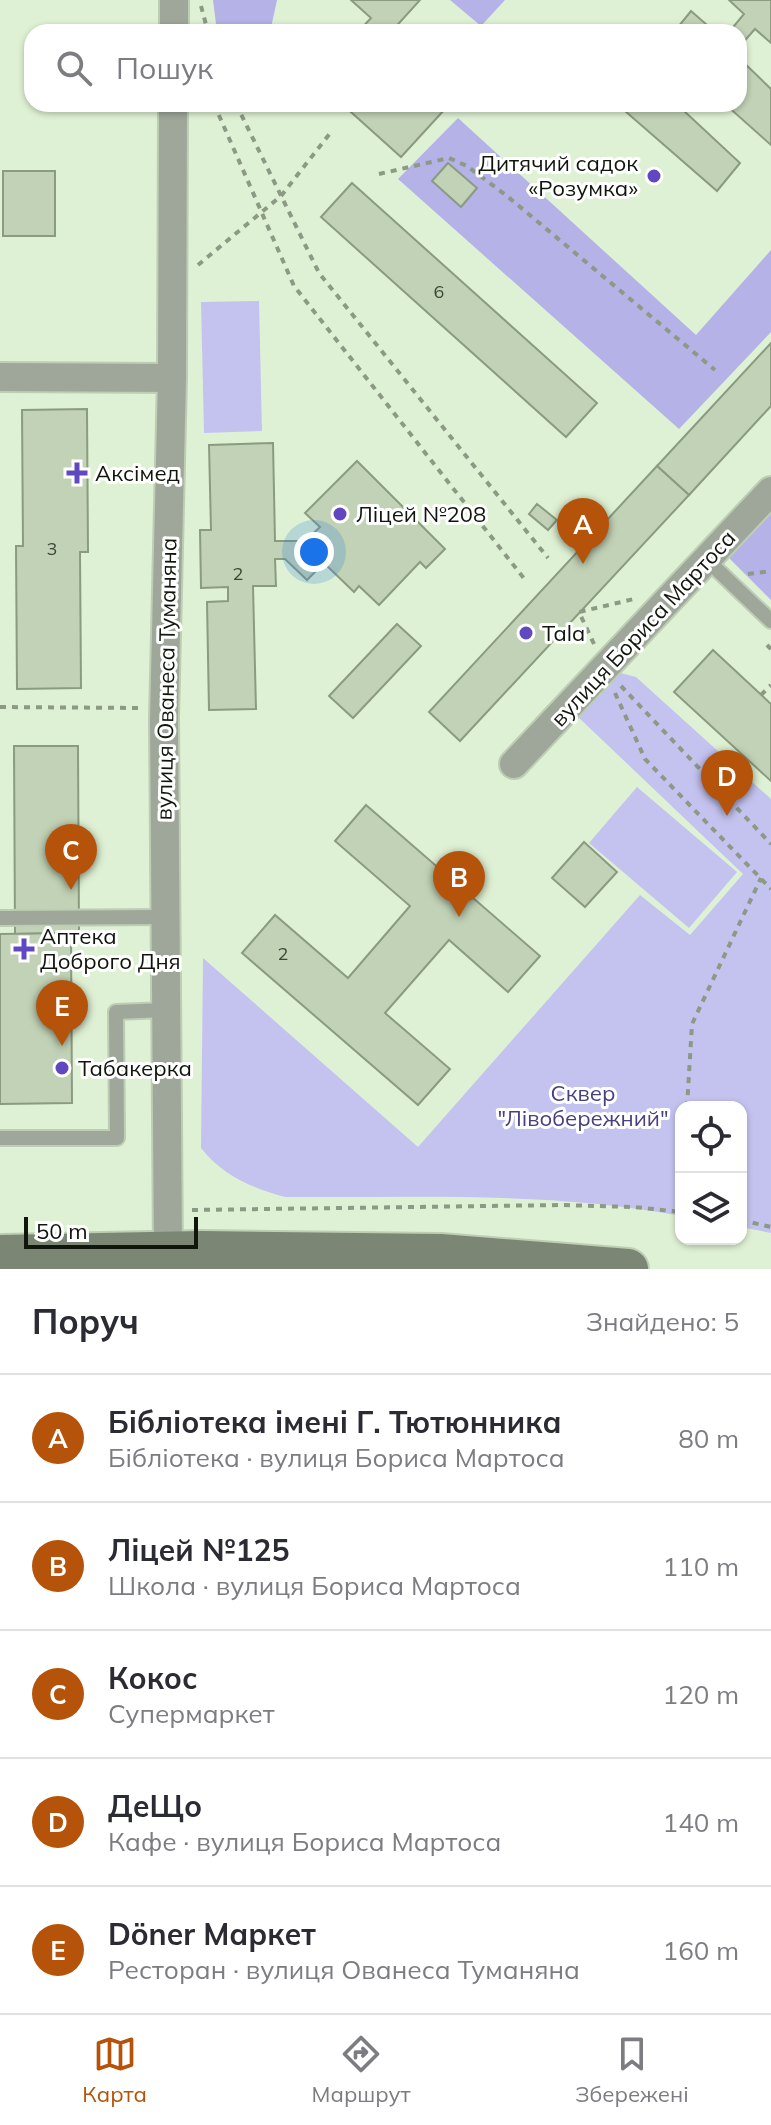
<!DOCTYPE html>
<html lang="uk">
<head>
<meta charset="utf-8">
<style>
	body { margin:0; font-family:Mulish,sans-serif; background:#f7f7f7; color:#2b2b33 }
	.controls { position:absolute; right:24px; bottom:24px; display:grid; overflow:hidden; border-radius:16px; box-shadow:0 2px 6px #0004 }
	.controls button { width:72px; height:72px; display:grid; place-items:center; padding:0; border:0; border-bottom:2px solid #e1e1e2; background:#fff; color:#2b2b33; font:40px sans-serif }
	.scale { position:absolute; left:24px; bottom:20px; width:174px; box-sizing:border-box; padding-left:8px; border:4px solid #10160c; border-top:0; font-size:22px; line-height:28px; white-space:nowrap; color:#10160c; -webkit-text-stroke:6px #fff; paint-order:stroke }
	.you { position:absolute; left:314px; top:552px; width:28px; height:28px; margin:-20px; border:6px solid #fff; border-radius:50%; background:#1a73e8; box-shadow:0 0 0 12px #1a73e833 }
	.badge { display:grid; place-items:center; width:52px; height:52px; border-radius:50%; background:#b45309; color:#fff; font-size:26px; font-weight:700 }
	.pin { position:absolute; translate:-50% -66px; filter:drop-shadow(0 2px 4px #0008) }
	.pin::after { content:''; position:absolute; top:42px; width:28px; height:24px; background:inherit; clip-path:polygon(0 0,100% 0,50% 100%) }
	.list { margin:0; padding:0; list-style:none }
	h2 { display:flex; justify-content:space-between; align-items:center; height:104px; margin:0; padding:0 32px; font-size:34px }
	h2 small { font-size:26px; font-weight:400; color:#7c7c81 }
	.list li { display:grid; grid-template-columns:52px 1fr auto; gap:24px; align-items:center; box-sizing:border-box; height:128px; padding:0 32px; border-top:2px solid #e1e1e2 }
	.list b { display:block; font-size:30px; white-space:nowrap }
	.list p { margin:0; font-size:26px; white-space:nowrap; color:#7c7c81 }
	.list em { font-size:26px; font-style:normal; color:#7c7c81 }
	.icon { flex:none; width:44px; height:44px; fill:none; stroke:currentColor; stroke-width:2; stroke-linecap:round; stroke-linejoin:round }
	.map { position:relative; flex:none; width:771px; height:1269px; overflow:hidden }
	.search { position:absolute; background:#fff; box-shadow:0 2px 6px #0004; left:24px; right:24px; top:24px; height:88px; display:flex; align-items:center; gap:20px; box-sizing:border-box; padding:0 28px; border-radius:24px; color:#7c7c81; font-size:30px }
	.sheet { height:744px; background:#fff }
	nav { display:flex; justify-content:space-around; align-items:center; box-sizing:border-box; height:112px; border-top:2px solid #e1e1e2; background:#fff; font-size:22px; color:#7c7c81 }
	nav a { display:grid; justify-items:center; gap:4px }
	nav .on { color:#b45309 }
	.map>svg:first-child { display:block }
	.green { fill:#c4c3f0 }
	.forest { fill:#b4b2e6 }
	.building { fill:#c1d2b6; stroke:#8a9b80; stroke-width:2 }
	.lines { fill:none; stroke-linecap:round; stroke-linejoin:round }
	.service-casing { stroke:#beceb4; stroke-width:18 }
	.minor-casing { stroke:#beceb4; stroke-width:32 }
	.secondary-casing { stroke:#beceb4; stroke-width:44 }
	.path { stroke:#8c9984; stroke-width:4; stroke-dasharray:6 6; stroke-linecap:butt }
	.service { stroke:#9fa79b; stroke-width:14 }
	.minor { stroke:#9fa79b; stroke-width:28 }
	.secondary { stroke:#7b8674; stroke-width:40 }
	.poi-dot { fill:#5f48c0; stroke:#fff; stroke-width:3 }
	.labels { text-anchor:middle; stroke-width:6; stroke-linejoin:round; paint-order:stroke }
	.number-label { font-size:18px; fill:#3c4536 }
	.poi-label { font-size:22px; fill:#10160c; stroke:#fff; text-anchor:start }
	.street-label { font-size:22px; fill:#10160c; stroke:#fff }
	.park-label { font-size:22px; fill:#484080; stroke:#fff }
</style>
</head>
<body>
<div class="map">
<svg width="771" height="1269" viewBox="0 0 771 1269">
	<rect width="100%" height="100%" fill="#dff1d4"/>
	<!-- green -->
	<g class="green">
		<polygon points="259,301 262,431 204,433 201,302"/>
		<path d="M605,669L636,677L771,799V1233L741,1227V1107H681V1216C552,1191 416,1198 285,1197C252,1188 223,1176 201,1148L203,958L418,1147L640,895L690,935L743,874L576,715Z"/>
		<polygon points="637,787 737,872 689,928 589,843"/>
	</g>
	<!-- forest -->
	<g class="forest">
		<polygon points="213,0 277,0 270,32 217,32"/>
		<polygon points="450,0 505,0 481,26"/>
		<polygon points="458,118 696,335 771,250 771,332 679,429 398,179"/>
		<polygon points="771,509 771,600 727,556"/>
	</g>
	<!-- building -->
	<g class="building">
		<polygon points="351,0 420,0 391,32 358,32 371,18"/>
		<polygon points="729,0 771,0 771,43 755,29 739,47 739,32 729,32 744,14"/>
		<polygon points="691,11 715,32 674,32"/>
		<polygon points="739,58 771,89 771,145 725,104 739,104"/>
		<polygon points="342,104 439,104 445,109 401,157"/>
		<polygon points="617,104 689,104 683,110 740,163 717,191"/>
		<polygon points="448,163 477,188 461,207 432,181"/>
		<rect x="3" y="171" width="52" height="65"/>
		<polygon points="352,183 597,403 566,437 321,217"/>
		<polygon points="771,343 771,406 689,495 657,466"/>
		<polygon points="87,409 88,552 80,552 81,688 17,689 16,546 23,546 22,410"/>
		<polygon points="273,443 275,541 305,541 320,527 305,513 357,461 445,549 426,568 420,562 379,605 359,586 354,592 324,563 307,580 285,559 275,559 276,586 253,586 256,709 209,710 207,602 228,601 228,587 201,588 200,530 211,530 209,445"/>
		<polygon points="657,466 689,495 460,741 429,712"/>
		<polygon points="537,504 557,520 548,530 529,514"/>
		<polygon points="397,624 421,646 353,718 329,696"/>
		<polygon points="713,650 771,704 771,781 674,692"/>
		<polygon points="14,746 78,746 79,933 15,934"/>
		<polygon points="366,805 540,956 508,992 449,940 385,1013 450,1069 418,1105 242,953 275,915 348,978 410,906 335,841"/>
		<polygon points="584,842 617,872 585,907 552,878"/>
		<polygon points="71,933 72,1103 0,1104 0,934"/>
	</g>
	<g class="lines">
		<!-- service casing -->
		<g class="service-casing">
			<g id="service">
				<polyline points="706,559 771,621"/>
				<polyline points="0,918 164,917"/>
				<polyline points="0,1138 117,1138 116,1012 165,1010"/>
			</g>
		</g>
		<!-- minor casing -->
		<g class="minor-casing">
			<g id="minor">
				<polyline points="174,32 174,0"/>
				<polyline points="0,377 172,378"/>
				<polyline points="514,764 771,491"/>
				<polyline points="168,1253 164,718 172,378 173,104"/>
			</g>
		</g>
		<!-- secondary casing -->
		<g class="secondary-casing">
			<polyline id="secondary" points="0,1255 202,1251 440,1254 628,1269"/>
		</g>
		<!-- path -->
		<g class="path">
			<polyline points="201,6 208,32"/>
			<polyline points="214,104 294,286 526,581"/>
			<polyline points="236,104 319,273 548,558"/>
			<polyline points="379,174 449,158 467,166 507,196 715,370"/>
			<polyline points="198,265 281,196 331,132"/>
			<polyline points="748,574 771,571"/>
			<polyline points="594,644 579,612 634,599"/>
			<polyline points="767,645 771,649"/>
			<polyline points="621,686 771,844"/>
			<polyline points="615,693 645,759 771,889"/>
			<polyline points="761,695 771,685"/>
			<polyline points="0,707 139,708"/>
			<polyline points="687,1107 692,1024 761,878"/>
			<polyline points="741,1162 747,1163"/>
			<polyline points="192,1210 562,1205 634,1207 681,1212"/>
			<polyline points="741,1220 771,1227"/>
		</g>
		<!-- service -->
		<use href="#service" class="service"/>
		<!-- minor -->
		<use href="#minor" class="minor"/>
		<!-- secondary -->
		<use href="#secondary" class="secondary"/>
	</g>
	<!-- markers -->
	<g class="poi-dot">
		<circle cx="654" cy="176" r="8"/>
		<path d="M73 461h8v8h8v8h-8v8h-8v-8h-8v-8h8z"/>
		<circle cx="340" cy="514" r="8"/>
		<circle cx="526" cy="633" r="8"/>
		<path d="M20 937h8v8h8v8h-8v8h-8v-8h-8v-8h8z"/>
		<circle cx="62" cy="1068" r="8"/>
	</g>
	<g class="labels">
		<!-- number labels -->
		<g class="number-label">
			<text x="439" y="298">6</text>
			<text x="52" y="555">3</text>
			<text x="238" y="580">2</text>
			<text x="283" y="960">2</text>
		</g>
		<!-- poi labels -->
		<g class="poi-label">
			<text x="638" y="171" text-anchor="end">Дитячий садок<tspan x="638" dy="25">«Розумка»</tspan></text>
			<text x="95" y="481">Аксімед</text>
			<text x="356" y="522">Ліцей №208</text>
			<text x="542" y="641">Tala</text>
			<text x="40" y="944">Аптека<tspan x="40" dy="25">Доброго Дня</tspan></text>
			<text x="78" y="1076">Табакерка</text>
		</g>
		<!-- street labels -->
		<g class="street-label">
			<text transform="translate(643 628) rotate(-47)" y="8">вулиця Бориса Мартоса</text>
			<text transform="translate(166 679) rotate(-89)" y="8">вулиця Ованеса Туманяна</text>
		</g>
		<!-- park labels -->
		<g class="park-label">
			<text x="583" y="1101">Сквер<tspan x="583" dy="25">"Лівобережний"</tspan></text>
		</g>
	</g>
</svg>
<div class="controls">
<button><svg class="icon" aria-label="locate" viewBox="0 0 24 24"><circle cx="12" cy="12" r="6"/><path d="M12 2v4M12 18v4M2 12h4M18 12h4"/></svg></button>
<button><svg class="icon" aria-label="layers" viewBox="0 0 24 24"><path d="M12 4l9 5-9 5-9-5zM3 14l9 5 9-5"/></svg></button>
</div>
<div class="scale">50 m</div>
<div class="you"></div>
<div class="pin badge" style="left:583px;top:564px">A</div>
<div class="pin badge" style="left:459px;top:917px">B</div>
<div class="pin badge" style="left:71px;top:890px">C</div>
<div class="pin badge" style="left:727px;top:816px">D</div>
<div class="pin badge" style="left:62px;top:1046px">E</div>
<div class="search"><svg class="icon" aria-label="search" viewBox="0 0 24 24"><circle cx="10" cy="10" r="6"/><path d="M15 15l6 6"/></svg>Пошук</div>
</div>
<section class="sheet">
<h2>Поруч<small>Знайдено: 5</small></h2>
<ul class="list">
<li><span class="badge">A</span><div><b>Бібліотека імені Г. Тютюнника</b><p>Бібліотека · вулиця Бориса Мартоса</p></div><em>80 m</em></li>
<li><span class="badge">B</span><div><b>Ліцей №125</b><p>Школа · вулиця Бориса Мартоса</p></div><em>110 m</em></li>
<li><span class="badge">C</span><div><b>Кокос</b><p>Супермаркет</p></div><em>120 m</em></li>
<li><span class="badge">D</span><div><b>ДеЩо</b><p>Кафе · вулиця Бориса Мартоса</p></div><em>140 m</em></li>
<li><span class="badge">E</span><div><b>Döner Маркет</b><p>Ресторан · вулиця Ованеса Туманяна</p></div><em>160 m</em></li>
</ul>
</section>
<nav>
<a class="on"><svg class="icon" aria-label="map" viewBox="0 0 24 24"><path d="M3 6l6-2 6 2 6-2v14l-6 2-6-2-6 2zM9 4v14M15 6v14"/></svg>Карта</a>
<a><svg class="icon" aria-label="directions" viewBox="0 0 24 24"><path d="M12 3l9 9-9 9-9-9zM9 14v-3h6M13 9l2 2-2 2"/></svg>Маршрут</a>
<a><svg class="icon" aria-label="saved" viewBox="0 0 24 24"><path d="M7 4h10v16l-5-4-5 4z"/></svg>Збережені</a>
</nav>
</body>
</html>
